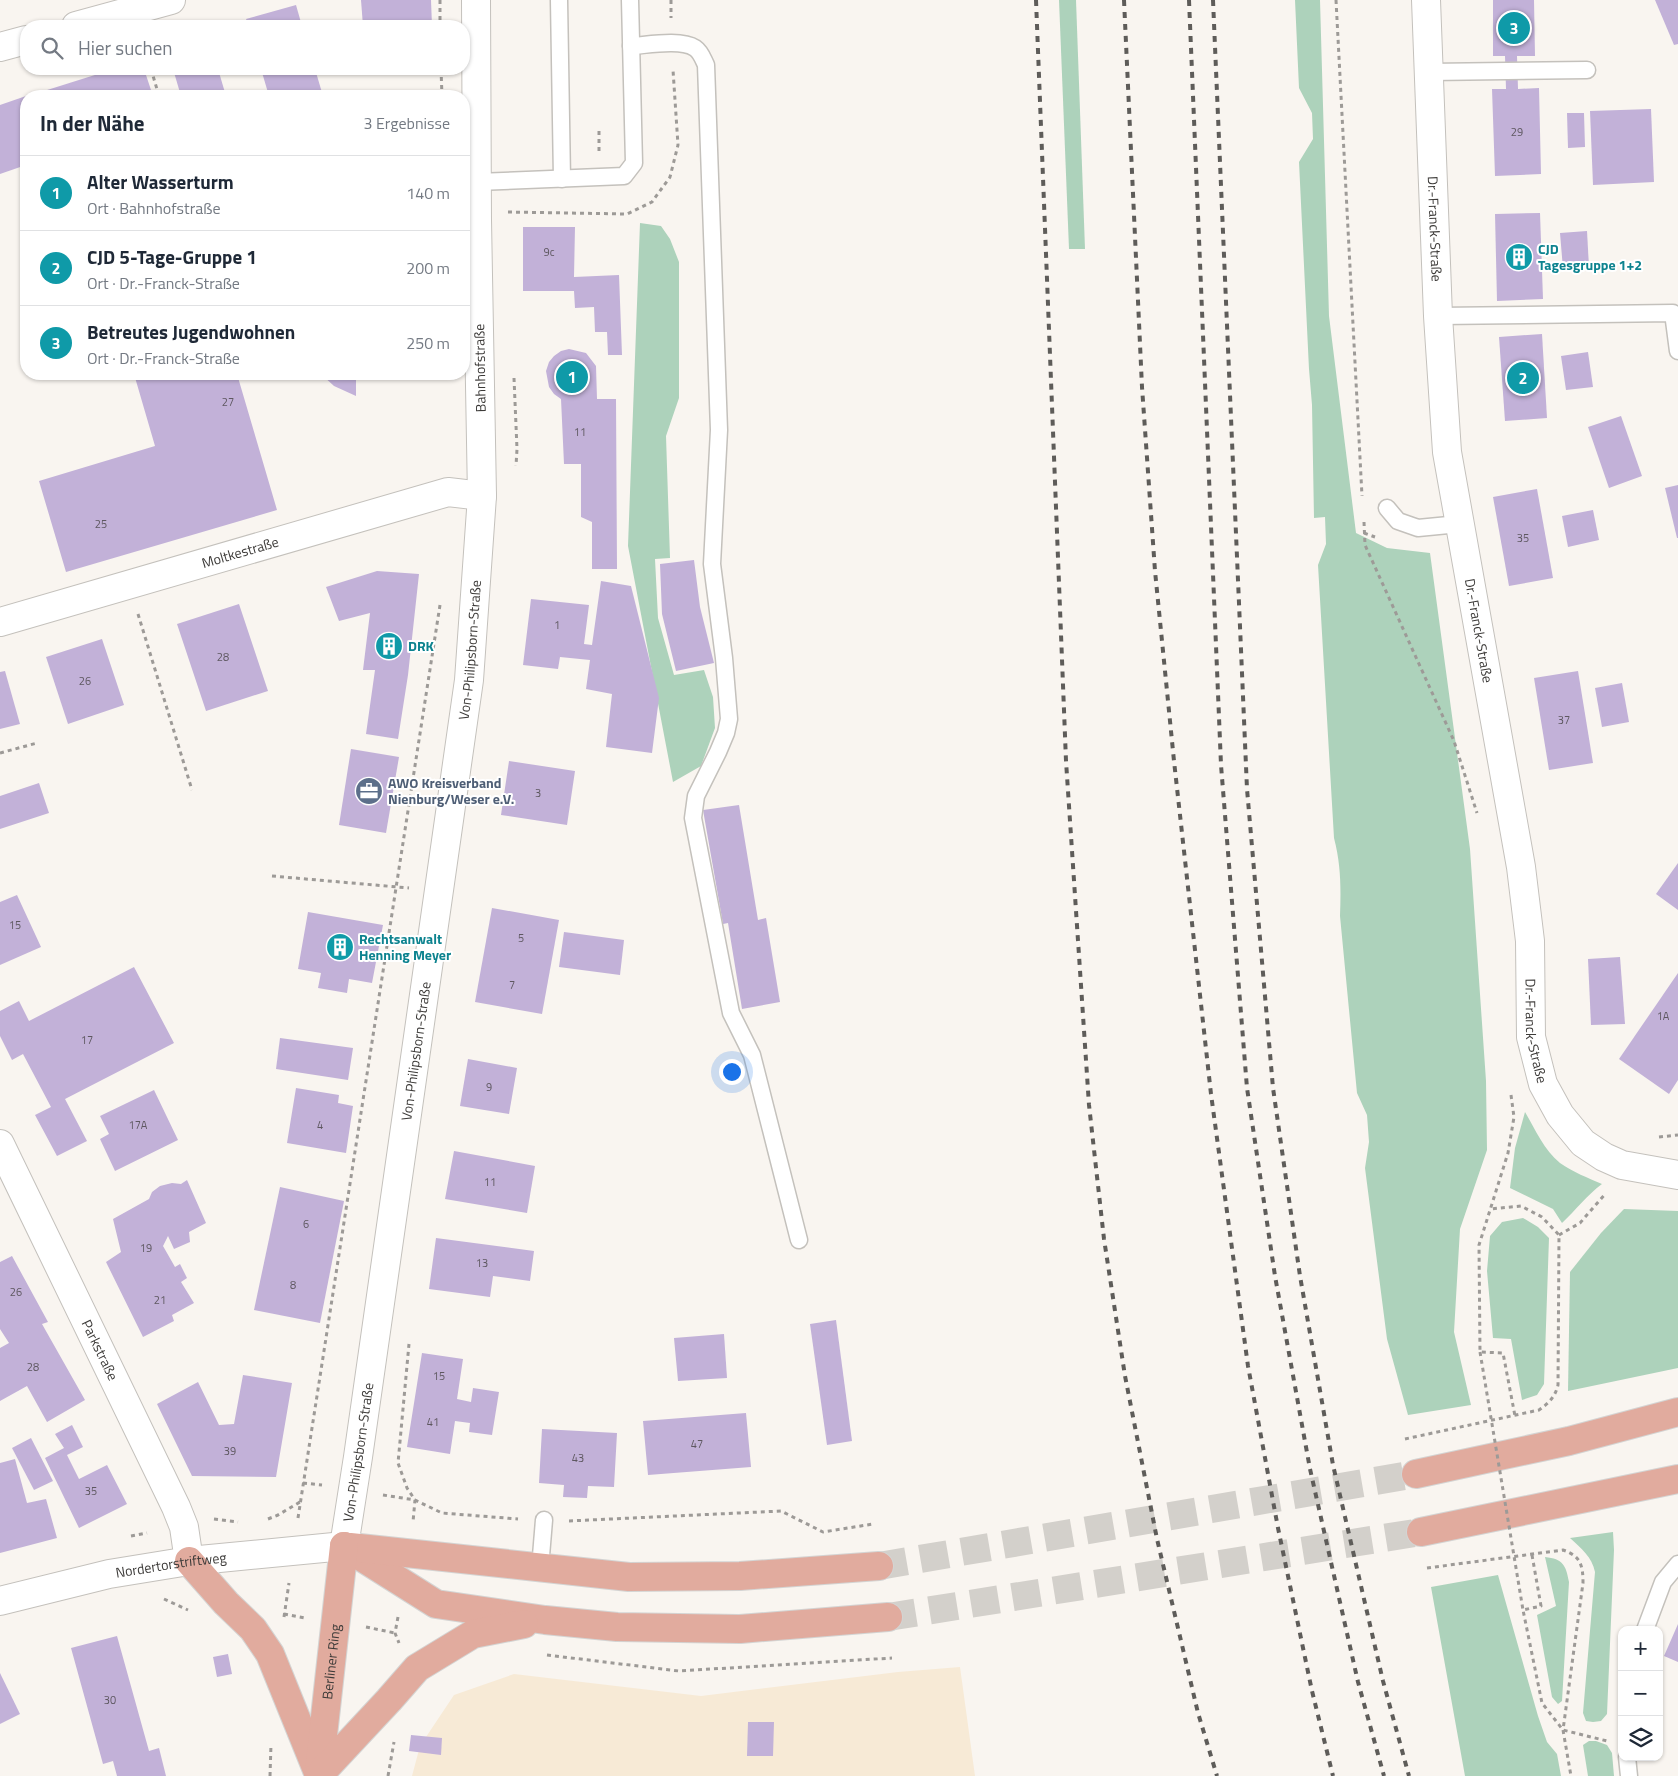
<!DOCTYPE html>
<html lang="de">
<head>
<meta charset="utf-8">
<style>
	body { margin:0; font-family:"Titillium Web",sans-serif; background:#f2f2f3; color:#1f2937 }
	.controls { position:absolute; right:15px; bottom:15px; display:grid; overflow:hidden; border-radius:10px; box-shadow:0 1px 4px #0004 }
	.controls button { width:45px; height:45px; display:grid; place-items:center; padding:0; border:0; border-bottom:1px solid #e0e1e3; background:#fff; color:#1f2937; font:25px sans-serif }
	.you { position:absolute; left:731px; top:1071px; width:18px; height:18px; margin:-12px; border:4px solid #fff; border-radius:50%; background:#1a73e8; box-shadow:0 0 0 8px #1a73e833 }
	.badge { display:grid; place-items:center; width:32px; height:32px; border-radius:50%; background:#903099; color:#fff; font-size:16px; font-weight:700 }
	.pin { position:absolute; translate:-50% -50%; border:2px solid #fff; box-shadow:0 1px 5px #0006 }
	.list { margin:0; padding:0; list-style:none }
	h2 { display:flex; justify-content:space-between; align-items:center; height:65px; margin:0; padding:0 20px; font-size:21px }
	h2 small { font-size:16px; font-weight:400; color:#747a83 }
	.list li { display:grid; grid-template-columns:32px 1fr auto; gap:15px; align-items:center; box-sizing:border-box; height:75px; padding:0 20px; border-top:1px solid #e0e1e3 }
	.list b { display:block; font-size:19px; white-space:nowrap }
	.list p { margin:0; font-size:16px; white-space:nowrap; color:#747a83 }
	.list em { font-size:16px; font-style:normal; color:#747a83 }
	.icon { flex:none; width:28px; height:28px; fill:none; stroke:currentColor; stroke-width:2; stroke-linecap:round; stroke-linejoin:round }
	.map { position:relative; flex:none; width:1678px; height:1776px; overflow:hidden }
	.search { position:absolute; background:#fff; box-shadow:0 1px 4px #0004; left:20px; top:20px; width:450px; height:55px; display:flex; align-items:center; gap:12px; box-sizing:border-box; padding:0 18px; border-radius:20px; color:#747a83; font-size:19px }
	.panel { position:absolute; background:#fff; box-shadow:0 1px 4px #0004; left:20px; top:90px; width:450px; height:290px; border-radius:20px }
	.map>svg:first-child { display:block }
	.industrial { fill:#f7ead6 }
	.green { fill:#add2bb }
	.building { fill:#c2b1d8 }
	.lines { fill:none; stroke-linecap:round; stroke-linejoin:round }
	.primary-tunnel { stroke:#d3d0cb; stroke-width:28; stroke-dasharray:28 14; stroke-linecap:butt }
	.service-casing { stroke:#c4c1bc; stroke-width:19 }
	.minor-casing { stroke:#c4c1bc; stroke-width:30 }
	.secondary-casing { stroke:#c4c1bc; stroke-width:30 }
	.primary-casing { stroke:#d4d4d3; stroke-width:30 }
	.path { stroke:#9d9a97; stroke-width:3; stroke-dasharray:4 4; stroke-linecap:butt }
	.service { stroke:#fff; stroke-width:16 }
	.minor { stroke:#fff; stroke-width:28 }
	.secondary { stroke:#fff; stroke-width:28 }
	.primary { stroke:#e1ab9e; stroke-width:28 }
	.rail { stroke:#5e5c59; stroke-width:4; stroke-dasharray:6 6; stroke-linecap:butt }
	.path-bridge { stroke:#9d9a97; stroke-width:3; stroke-dasharray:4 4; stroke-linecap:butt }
	.labels { text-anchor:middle; stroke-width:4; stroke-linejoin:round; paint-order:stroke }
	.number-label { font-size:11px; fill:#5e5860 }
	.street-label { font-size:14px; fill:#3c3a38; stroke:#fff }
	.culture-label { font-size:14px; font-weight:bold; fill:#0d838f; stroke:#fff; text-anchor:start }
	.service-label { font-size:14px; font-weight:bold; fill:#4e5e75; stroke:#fff; text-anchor:start }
</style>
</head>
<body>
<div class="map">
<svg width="1678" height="1776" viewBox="0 0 1678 1776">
	<rect width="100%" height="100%" fill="#f9f5f0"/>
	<!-- industrial -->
	<polygon class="industrial" points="960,1667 975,1776 412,1776 420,1746 454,1695 514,1674 701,1696 898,1672"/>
	<!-- green -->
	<g class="green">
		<polygon points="1059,0 1076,0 1085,249 1069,249"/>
		<path d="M1295,0H1320L1329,316L1356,533L1387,548L1430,553L1470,849L1486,1081L1487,1150L1460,1229L1454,1332L1471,1405L1408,1415L1387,1339L1365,1168L1369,1142L1367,1115L1357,1093L1340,916C1341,888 1341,865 1334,838L1318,565L1326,544L1325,517L1314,518L1312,405L1309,369L1299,162L1313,139L1312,113L1299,88Z"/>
		<polygon points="640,223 661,226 670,239 679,262 679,398 666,436 670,558 655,559 658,618 674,675 704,670 713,697 715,728 701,766 673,782 628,546"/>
		<path d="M1525,1112C1535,1129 1544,1150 1560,1163C1573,1172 1588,1178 1602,1184C1587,1195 1576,1210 1562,1223L1553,1209L1510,1188L1515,1148Z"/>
		<polygon points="1624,1209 1678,1211 1678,1368 1568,1391 1570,1272 1601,1233"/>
		<polygon points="1523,1218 1538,1227 1549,1238 1544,1384 1537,1395 1522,1400 1511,1339 1493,1338 1487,1271 1490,1236 1502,1222"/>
		<path d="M1613,1532L1614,1550L1607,1714L1601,1721L1593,1722L1586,1721L1583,1713L1595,1572C1592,1557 1581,1548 1570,1538Z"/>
		<path d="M1545,1557C1563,1559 1566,1565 1569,1582L1562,1701L1558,1704L1552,1697L1537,1615L1556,1606Z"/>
		<polygon points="1498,1575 1538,1716 1547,1742 1557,1754 1561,1776 1465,1776 1431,1587"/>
		<polygon points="1589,1741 1596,1741 1607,1745 1612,1753 1614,1776 1588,1776 1583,1745"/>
	</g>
	<!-- building -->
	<g class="building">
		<polygon points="361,0 431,0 432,26 363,26"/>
		<polygon points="1493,0 1534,0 1535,56 1517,56 1518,89 1539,88 1541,174 1495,176 1492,89 1506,89 1505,56 1493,56"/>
		<polygon points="1655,0 1678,0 1678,44 1674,45"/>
		<polygon points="296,5 302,26 249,26 246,19"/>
		<polygon points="114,69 144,69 153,96 28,96"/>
		<polygon points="173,69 218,69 226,96 181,96"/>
		<polygon points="261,69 315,69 323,96 269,96"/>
		<polygon points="26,96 26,165 0,174 0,105"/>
		<polygon points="1651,109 1654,182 1593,185 1590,111"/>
		<polygon points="1567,113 1584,113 1585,147 1568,148"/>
		<polygon points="1540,213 1543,299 1497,301 1495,214"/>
		<polygon points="523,227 575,227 574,277 619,275 622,355 608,355 607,332 595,332 594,307 575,308 574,291 523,291"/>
		<polygon points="1587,231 1589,267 1563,269 1560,233"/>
		<polygon points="1542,334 1547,418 1505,421 1499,337"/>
		<polygon points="569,349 586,353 596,366 597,399 616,399 617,569 592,569 592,522 581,517 581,464 564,464 561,399 554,394 549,387 546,371 549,362 554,356 561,351"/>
		<polygon points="1588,352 1593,387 1566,390 1561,356"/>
		<polygon points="134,374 237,374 277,510 66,572 39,481 155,446"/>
		<polygon points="321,374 356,374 356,396 334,386"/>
		<polygon points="1621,416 1642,476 1609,488 1588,427"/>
		<polygon points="1678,485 1678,538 1677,538 1665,488"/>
		<polygon points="1537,489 1553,578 1509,586 1493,497"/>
		<polygon points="1593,510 1599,540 1568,547 1562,516"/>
		<polygon points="694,560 700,607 714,663 676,671 662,614 660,564"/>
		<polygon points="377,571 419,574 408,675 398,739 366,734 375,670 363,670 370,613 339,621 326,587"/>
		<polygon points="601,581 631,586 659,698 652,753 606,747 612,694 586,689 590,660 560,657 558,669 523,665 531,599 589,605 584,644 592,645"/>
		<polygon points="239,604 268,691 206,711 177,624"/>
		<polygon points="102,639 124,705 68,724 46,657"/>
		<polygon points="5,671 20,724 0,729 0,672"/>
		<polygon points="1578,671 1593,763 1549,770 1534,678"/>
		<polygon points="1622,683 1629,722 1602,727 1595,688"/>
		<polygon points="351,749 399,757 386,833 339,825"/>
		<polygon points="509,761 575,771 567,825 501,815"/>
		<polygon points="39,783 49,813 0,829 0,796"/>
		<polygon points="739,805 758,920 766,918 780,1002 742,1009 728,923 723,924 703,810"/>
		<polygon points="1678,863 1678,910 1656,894"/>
		<polygon points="17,895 41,947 0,965 0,902"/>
		<polygon points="492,908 559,920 542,1014 475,1002"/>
		<polygon points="308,912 383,925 372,983 349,979 347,993 318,988 321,973 298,969"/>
		<polygon points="564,932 624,940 620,975 559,967"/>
		<polygon points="1620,957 1625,1024 1591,1025 1588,959"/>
		<polygon points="134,967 174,1043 65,1099 87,1141 57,1156 35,1115 51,1107 23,1054 12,1060 0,1036 0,1011 19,1001 29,1021"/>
		<polygon points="1678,973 1678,1080 1669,1094 1619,1059"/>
		<polygon points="280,1038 353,1048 348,1080 276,1069"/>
		<polygon points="468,1059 517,1068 509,1114 460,1106"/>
		<polygon points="296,1088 339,1095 338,1103 353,1106 346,1153 287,1143"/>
		<polygon points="154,1090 178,1140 115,1171 100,1139 109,1134 100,1116"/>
		<polygon points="454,1151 535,1166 527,1213 445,1199"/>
		<polygon points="187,1180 206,1223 189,1232 190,1242 174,1249 168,1236 163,1246 175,1267 180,1264 187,1278 181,1282 194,1303 172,1315 174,1321 143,1337 106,1262 121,1252 113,1219 149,1199 152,1192 160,1186 172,1183 181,1184"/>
		<polygon points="280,1187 344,1201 320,1323 254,1310"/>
		<polygon points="436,1238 534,1251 530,1281 493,1276 490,1297 429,1289"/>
		<polygon points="12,1256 48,1322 42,1324 85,1400 47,1422 27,1386 0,1401 0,1348 9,1343 0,1329 0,1262"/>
		<polygon points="836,1320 852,1441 827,1445 810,1324"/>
		<polygon points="724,1334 727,1378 678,1381 674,1338"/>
		<polygon points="422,1353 463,1359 457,1399 471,1402 473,1388 499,1392 492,1435 469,1432 470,1423 455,1421 450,1454 407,1447"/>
		<polygon points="243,1375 292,1383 276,1477 192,1476 157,1404 198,1382 219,1425 234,1424"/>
		<polygon points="746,1413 751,1467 648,1475 643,1421"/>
		<polygon points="72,1425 83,1447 67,1455 79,1479 107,1465 127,1504 79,1528 45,1458 64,1448 55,1434"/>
		<polygon points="542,1429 617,1433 614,1487 588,1486 587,1498 563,1497 564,1485 539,1483"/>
		<polygon points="31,1438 53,1481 34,1490 12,1448"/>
		<polygon points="15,1459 27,1503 46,1499 57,1538 0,1553 0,1463"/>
		<polygon points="1678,1624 1678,1662 1664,1656"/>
		<polygon points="117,1636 149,1751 159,1748 166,1776 117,1776 113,1761 103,1764 71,1648"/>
		<polygon points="228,1654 232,1674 217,1677 213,1657"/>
		<polygon points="0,1673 20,1714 0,1724"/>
		<polygon points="748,1722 774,1722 773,1756 747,1756"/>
		<polygon points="411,1735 442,1738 441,1755 409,1751"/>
	</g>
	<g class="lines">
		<!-- primary-tunnel -->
		<g class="primary-tunnel">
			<polyline points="879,1566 1416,1474"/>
			<polyline points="888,1617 1421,1532"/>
		</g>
		<!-- service casing -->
		<g class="service-casing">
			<g id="service">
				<polyline points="559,0 562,179"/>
				<path d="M631,46C648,45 681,39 695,48C701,52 703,59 706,65L719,430L712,564L724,658L729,719L726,733L718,752L696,796L693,818L731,1013L752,1055L799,1240"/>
				<polyline points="1429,72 1587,70"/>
				<polyline points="477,182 624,176 634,163 630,0"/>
				<polyline points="1438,316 1673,313 1678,351"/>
				<polyline points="1387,508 1398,521 1418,528 1459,524"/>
				<polyline points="540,1568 544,1520"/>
				<polyline points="1645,1630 1663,1582 1678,1564"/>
				<polyline points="1627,1757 1629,1776"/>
			</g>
		</g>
		<!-- minor casing -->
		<g class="minor-casing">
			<g id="minor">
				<path id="s1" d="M1426,0L1438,316L1447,452L1521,867L1530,941L1531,1037L1543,1084L1560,1115L1583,1143L1604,1157L1622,1165L1678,1175"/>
				<polyline points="76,26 171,0"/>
				<polyline points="0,47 26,40"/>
				<path id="s2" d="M0,622L448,492L482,496"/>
				<path id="s3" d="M0,1144L176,1507L184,1527L189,1561"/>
				<path id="s4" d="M0,1601L109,1574L189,1561L344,1546"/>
			</g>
		</g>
		<!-- secondary casing -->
		<g class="secondary-casing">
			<g id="secondary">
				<path id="s5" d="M344,1546L358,1457L469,680L482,496L477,220L476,0"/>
			</g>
		</g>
		<!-- primary casing -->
		<g class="primary-casing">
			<g id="primary">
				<polyline points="1416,1474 1569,1441 1678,1412"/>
				<polyline points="1421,1532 1678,1479"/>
				<polyline points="344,1546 436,1604 545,1620 617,1627 740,1629 888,1617"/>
				<polyline points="350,1547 629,1577 740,1576 879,1566"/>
				<polyline points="189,1561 226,1603 253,1629 270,1654 319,1775"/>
				<path id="s6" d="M319,1771L344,1546"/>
				<polyline points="319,1775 389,1700 417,1668 473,1634 524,1624"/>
			</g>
		</g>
		<!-- path -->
		<g class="path">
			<polyline points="440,0 440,26"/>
			<polyline points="671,0 671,18"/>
			<polyline points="1336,0 1362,496"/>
			<polyline points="151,69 159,96"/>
			<polyline points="441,69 442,96"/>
			<polyline points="599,151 599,127"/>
			<polyline points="508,212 627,214 652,202 670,177 678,145 673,70"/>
			<polyline points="514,378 517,449 516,466"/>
			<polyline points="1364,522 1365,545 1454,741 1477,813"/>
			<polyline points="1364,533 1375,537"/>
			<polyline points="138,614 192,790"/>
			<polyline points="0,753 37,743"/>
			<polyline points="272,876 409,888"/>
			<polyline points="1511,1095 1514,1117 1508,1153 1479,1245 1480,1352 1503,1353 1515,1416"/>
			<polyline points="1659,1137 1678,1135"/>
			<polyline points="1559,1235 1580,1223 1606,1193"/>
			<polyline points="409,1344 398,1463 407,1488 415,1500 413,1522"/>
			<path d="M1405,1439L1539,1410C1549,1403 1555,1397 1558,1385L1559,1235L1542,1217L1521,1206L1490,1209"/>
			<polyline points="303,1483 322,1485"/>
			<polyline points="383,1495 415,1500 442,1513 518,1519"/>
			<polyline points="298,1518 440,605"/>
			<polyline points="214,1519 238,1522"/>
			<polyline points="268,1519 278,1515 300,1502"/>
			<polyline points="569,1521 781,1511 823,1532 873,1524"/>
			<polyline points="131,1536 147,1533"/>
			<polyline points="1532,1555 1541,1606 1523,1610 1542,1703 1563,1730 1607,1741"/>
			<path d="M1427,1568L1563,1550C1581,1556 1583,1566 1583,1583L1563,1730L1571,1776"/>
			<polyline points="164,1599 188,1610"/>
			<polyline points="284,1614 305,1618"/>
			<polyline points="284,1617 289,1583"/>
			<polyline points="398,1617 395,1633 399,1643"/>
			<polyline points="366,1627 395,1633"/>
			<polyline points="547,1655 679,1671 892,1658"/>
			<polyline points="270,1776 271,1744"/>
			<polyline points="388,1776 394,1742"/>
		</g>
		<!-- service -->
		<use href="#service" class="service"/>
		<!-- minor -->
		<use href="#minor" class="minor"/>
		<!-- secondary -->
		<use href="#secondary" class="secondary"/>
		<!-- primary -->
		<use href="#primary" class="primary"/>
		<!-- rail -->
		<g class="rail">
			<polyline points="1036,0 1066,761 1089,1105 1104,1239 1125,1376 1157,1539 1198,1713 1217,1776"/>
			<polyline points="1124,0 1142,387 1155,571 1174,761 1211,1094 1248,1366 1278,1528 1312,1691 1333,1776"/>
			<polyline points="1189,0 1221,765 1247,1088 1275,1276 1310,1469 1358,1682 1384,1776"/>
			<polyline points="1213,0 1247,789 1273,1088 1300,1276 1333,1465 1383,1681 1409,1776"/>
		</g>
		<!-- path-bridge -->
		<polyline class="path-bridge" points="1480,1352 1523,1610"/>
	</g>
	<!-- icons -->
	<defs>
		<g id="building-disc" transform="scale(1.4375)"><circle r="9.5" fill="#0f9aa8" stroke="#fff"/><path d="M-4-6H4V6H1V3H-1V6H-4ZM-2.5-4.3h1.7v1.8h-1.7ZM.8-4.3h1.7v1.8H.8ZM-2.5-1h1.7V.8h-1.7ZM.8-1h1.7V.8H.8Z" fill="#fff"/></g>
		<g id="office-disc" transform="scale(1.4375)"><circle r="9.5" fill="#5c6f8a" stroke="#fff"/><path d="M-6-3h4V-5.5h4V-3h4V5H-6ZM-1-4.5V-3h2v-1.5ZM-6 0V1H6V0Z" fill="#fff"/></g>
	</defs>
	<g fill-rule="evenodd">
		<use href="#building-disc" x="1519" y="257"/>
		<use href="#building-disc" x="389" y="646"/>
		<use href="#office-disc" x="369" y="791"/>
		<use href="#building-disc" x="340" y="947"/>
	</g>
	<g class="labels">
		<!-- number labels -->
		<g class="number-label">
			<text x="1517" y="136">29</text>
			<text x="549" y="256">9c</text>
			<text x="228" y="406">27</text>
			<text x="580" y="436">11</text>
			<text x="101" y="528">25</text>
			<text x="1523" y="542">35</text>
			<text x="557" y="629">1</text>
			<text x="223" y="661">28</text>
			<text x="85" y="685">26</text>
			<text x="1564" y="724">37</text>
			<text x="538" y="797">3</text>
			<text x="15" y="929">15</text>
			<text x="521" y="942">5</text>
			<text x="512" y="989">7</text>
			<text x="1663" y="1020">1A</text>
			<text x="87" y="1044">17</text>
			<text x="489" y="1091">9</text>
			<text x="138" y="1129">17A</text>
			<text x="320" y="1129">4</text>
			<text x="490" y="1186">11</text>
			<text x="306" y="1228">6</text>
			<text x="146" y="1252">19</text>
			<text x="482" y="1267">13</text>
			<text x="293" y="1289">8</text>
			<text x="16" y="1296">26</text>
			<text x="160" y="1304">21</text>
			<text x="33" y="1371">28</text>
			<text x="439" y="1380">15</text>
			<text x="433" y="1426">41</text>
			<text x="697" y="1448">47</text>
			<text x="230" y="1455">39</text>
			<text x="578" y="1462">43</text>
			<text x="91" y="1495">35</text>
			<text x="110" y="1704">30</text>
		</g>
		<!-- street labels -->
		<g class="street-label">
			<text dy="5" stroke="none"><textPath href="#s1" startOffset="229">Dr.-Franck-Straße</textPath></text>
			<text transform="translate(480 368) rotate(-91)" y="5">Bahnhofstraße</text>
			<text dy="5" stroke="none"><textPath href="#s2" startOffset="250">Moltkestraße</textPath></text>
			<text dy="5" stroke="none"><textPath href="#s1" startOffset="634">Dr.-Franck-Straße</textPath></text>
			<text dy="5" stroke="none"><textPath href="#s5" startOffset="905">Von-Philipsborn-Straße</textPath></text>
			<text dy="5" stroke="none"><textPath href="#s1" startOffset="1039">Dr.-Franck-Straße</textPath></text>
			<text dy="5" stroke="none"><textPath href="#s5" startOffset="500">Von-Philipsborn-Straße</textPath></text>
			<text dy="5" stroke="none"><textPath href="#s3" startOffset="229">Parkstraße</textPath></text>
			<text dy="5" stroke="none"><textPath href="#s5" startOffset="95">Von-Philipsborn-Straße</textPath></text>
			<text dy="5" stroke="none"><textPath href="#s4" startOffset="175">Nordertorstriftweg</textPath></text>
			<text dy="5" stroke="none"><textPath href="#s6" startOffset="110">Berliner Ring</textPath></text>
		</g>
		<!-- culture labels -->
		<g class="culture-label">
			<text x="1538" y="254">CJD<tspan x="1538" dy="16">Tagesgruppe 1+2</tspan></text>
			<text x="408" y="651">DRK</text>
			<text x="359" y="944">Rechtsanwalt<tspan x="359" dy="16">Henning Meyer</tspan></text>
		</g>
		<!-- service labels -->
		<g class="service-label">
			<text x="388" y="788">AWO Kreisverband<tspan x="388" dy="16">Nienburg/Weser e.V.</tspan></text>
		</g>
	</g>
</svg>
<div class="controls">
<button>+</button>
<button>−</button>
<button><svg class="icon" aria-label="layers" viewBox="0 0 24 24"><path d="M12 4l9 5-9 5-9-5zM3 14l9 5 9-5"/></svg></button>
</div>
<div class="you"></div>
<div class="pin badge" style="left:572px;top:377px;background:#0f9aa8">1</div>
<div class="pin badge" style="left:1523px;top:378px;background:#0f9aa8">2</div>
<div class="pin badge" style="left:1514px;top:28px;background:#0f9aa8">3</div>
<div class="search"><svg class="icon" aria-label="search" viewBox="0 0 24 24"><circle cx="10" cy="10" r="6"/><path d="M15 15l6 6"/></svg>Hier suchen</div>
<section class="panel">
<h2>In der Nähe<small>3 Ergebnisse</small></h2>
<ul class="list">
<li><span class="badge" style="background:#0f9aa8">1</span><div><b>Alter Wasserturm</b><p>Ort · Bahnhofstraße</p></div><em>140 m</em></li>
<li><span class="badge" style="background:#0f9aa8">2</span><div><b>CJD 5-Tage-Gruppe 1</b><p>Ort · Dr.-Franck-Straße</p></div><em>200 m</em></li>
<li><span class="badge" style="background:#0f9aa8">3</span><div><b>Betreutes Jugendwohnen</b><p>Ort · Dr.-Franck-Straße</p></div><em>250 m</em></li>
</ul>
</section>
</div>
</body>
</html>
